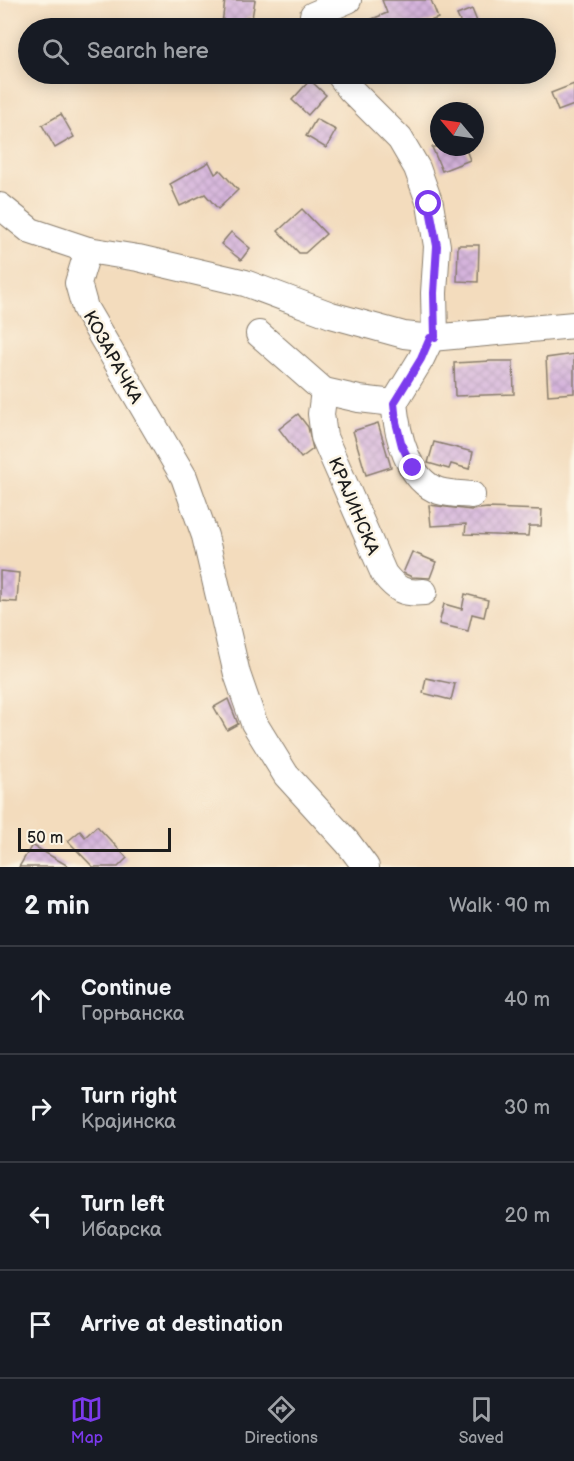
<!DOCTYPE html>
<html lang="en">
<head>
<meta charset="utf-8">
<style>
	body { margin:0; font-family:"Balsamiq Sans",sans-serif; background:#20242c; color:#f1f3f6 }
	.compass { position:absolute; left:430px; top:102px; width:54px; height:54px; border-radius:50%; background:#171b24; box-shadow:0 3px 15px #0003; rotate:299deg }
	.scale { position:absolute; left:18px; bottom:15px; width:153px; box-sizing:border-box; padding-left:6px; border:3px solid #1c1c1c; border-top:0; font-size:16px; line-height:21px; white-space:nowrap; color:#1c1c1c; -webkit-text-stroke:4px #fcf5e5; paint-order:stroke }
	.stop { position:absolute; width:18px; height:18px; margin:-14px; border:4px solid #7c3aed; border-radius:50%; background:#fff }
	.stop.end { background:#7c3aed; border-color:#fff; box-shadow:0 2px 6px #0008 }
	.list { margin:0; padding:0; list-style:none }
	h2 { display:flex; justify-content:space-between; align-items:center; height:78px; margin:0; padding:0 24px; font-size:26px }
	h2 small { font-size:20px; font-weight:400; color:#9ea1a6 }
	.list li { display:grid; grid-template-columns:39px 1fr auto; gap:18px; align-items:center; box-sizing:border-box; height:108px; padding:0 24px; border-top:2px solid #363941 }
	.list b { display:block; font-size:22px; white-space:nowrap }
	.list p { margin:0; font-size:20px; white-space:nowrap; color:#9ea1a6 }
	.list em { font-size:20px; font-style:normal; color:#9ea1a6 }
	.icon { flex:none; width:33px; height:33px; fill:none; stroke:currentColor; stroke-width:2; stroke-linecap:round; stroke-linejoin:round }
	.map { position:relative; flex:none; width:574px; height:867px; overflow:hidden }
	.search { position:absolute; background:#171b24; box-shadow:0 3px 15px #0003; left:18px; right:18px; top:18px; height:66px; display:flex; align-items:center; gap:15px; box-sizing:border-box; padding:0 21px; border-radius:33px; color:#9ea1a6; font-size:22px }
	.sheet { height:510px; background:#171b24 }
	nav { display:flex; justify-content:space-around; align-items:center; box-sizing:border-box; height:84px; border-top:2px solid #363941; background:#171b24; font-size:16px; color:#9ea1a6 }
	nav a { display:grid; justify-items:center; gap:3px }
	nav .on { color:#7c3aed }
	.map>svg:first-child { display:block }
	.building { fill:url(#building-cross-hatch) }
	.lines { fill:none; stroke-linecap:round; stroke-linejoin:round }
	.minor-casing { stroke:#887c6c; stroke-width:28 }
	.minor { stroke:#fff; stroke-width:26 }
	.route { stroke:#7c3aed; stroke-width:8 }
	.labels { text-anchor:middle; stroke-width:5; stroke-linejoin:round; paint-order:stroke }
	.street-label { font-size:18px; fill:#1c1c1c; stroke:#fcf5e5 }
</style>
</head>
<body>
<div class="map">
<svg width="574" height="867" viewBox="0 0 574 867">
	<defs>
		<pattern id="building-cross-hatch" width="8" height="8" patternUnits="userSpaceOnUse" patternTransform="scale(1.5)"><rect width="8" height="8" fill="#d5b4dc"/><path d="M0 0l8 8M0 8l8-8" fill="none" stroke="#b69abc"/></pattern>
	</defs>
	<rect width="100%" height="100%" fill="#fcf5e5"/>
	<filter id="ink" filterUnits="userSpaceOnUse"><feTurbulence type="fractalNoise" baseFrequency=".0167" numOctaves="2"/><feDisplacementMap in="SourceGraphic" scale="12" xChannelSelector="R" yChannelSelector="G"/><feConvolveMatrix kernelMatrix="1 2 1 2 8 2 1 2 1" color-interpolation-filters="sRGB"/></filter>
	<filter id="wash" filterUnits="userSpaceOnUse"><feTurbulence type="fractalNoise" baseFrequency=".008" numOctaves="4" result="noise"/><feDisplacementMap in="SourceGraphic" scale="24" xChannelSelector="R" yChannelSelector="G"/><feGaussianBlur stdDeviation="1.35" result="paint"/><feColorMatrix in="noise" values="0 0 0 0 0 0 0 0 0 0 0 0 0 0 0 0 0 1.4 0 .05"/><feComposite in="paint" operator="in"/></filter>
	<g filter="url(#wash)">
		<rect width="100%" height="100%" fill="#f3dcbd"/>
		<g id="blocks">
			<!-- building -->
			<g class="building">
				<polygon points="225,0 255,0 252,18 247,17 245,28 222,24"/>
				<polygon points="382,0 431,0 438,18 413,28 350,28 387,13"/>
				<polygon points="472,9 478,24 468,28 463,28 457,15"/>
				<polygon points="310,80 326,95 308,115 292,100"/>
				<polygon points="574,84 574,105 558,111 551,93"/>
				<polygon points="61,114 74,137 55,148 42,125"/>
				<polygon points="316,119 336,130 326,148 306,136"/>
				<polygon points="432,147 465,147 470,160 442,171"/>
				<polygon points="209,162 215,174 220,170 238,190 218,209 205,194 180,206 170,184"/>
				<polygon points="302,209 326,234 305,253 299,253 278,231"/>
				<polygon points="231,232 250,248 241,260 221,244"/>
				<polygon points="458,245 479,245 478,282 457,281"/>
				<polygon points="574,354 574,393 548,395 546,358"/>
				<polygon points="491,361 513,361 514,394 455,396 454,363"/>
				<polygon points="298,414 308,427 313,449 301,458 279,429"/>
				<polygon points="378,423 391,467 366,475 353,431"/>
				<polygon points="434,442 473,452 469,469 451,464 449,469 428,463"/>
				<polygon points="429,505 471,510 487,508 542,510 541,526 529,526 528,536 465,534 466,524 431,526"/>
				<polygon points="412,552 436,562 430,578 412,577 403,573"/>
				<polygon points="0,571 19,573 17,602 0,601"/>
				<polygon points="465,594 488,600 484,617 472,614 468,631 439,624 444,604 462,609"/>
				<polygon points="426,678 455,684 451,700 423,693"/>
				<polygon points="228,699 238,724 227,730 214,707"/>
				<polygon points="97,826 127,858 118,867 93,867 68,841 80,831 85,837"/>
				<polygon points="32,845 70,867 19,867"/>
			</g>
		</g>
	</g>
	<g filter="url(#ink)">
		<use href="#blocks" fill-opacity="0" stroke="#887c6c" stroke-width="1.5"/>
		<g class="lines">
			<!-- minor casing -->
			<g class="minor-casing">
				<g id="minor">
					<polyline points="312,28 313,15 348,0"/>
					<polyline points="339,74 350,89 400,139 417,168 430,204 437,246 434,293 435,337"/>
					<polyline points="0,206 31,231 88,250"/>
					<polyline points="259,334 324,391 359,399 394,403 421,359 431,338"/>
					<path d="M324,391L321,414L324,437L384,574C397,590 403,594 424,592"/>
					<path d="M394,403C397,433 407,480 439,491C449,494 462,494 472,495"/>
					<polyline points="366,867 348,843 286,775 254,723 237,674 205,536 184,477 85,308 78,283 88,250 138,258 245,283 331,315 404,335 431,338 574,325"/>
				</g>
			</g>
			<!-- minor -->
			<use href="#minor" class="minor"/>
		</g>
	</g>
	<g class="lines" filter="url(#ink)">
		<!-- route -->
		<polyline class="route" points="413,468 402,446 396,422 394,403 421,359 430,338 435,337 434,293 437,246 429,204"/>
	</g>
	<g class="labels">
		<!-- street labels -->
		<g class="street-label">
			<text transform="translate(113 357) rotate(61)" y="6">КОЗАРАЧКА</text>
			<text transform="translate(354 506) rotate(67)" y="6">КРАЈИНСКА</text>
		</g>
	</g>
</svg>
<svg class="compass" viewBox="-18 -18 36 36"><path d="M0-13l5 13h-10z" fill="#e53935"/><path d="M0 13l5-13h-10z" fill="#9ea1a6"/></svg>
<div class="scale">50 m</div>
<div class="stop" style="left:429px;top:204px"></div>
<div class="stop end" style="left:413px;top:468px"></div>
<div class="search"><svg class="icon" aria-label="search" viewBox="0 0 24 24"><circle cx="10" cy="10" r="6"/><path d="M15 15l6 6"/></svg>Search here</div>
</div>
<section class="sheet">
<h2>2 min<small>Walk · 90 m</small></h2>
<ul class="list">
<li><svg class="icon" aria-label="ahead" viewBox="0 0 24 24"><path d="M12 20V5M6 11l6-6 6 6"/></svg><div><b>Continue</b><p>Горњанска</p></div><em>40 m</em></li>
<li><svg class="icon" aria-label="right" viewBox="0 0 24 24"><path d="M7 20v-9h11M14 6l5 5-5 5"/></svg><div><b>Turn right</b><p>Крајинска</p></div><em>30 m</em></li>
<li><svg class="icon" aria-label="left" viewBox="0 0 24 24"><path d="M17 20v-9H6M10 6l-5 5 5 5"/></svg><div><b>Turn left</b><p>Ибарска</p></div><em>20 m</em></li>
<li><svg class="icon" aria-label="arrive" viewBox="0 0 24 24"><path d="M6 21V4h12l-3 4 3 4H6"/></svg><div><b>Arrive at destination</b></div></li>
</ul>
</section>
<nav>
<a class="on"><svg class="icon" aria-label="map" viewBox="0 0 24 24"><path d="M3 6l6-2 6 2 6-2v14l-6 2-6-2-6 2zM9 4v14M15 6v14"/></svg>Map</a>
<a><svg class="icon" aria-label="directions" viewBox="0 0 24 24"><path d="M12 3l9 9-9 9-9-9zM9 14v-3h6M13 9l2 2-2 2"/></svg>Directions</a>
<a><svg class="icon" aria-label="saved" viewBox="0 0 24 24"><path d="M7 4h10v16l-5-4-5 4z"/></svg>Saved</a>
</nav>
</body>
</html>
